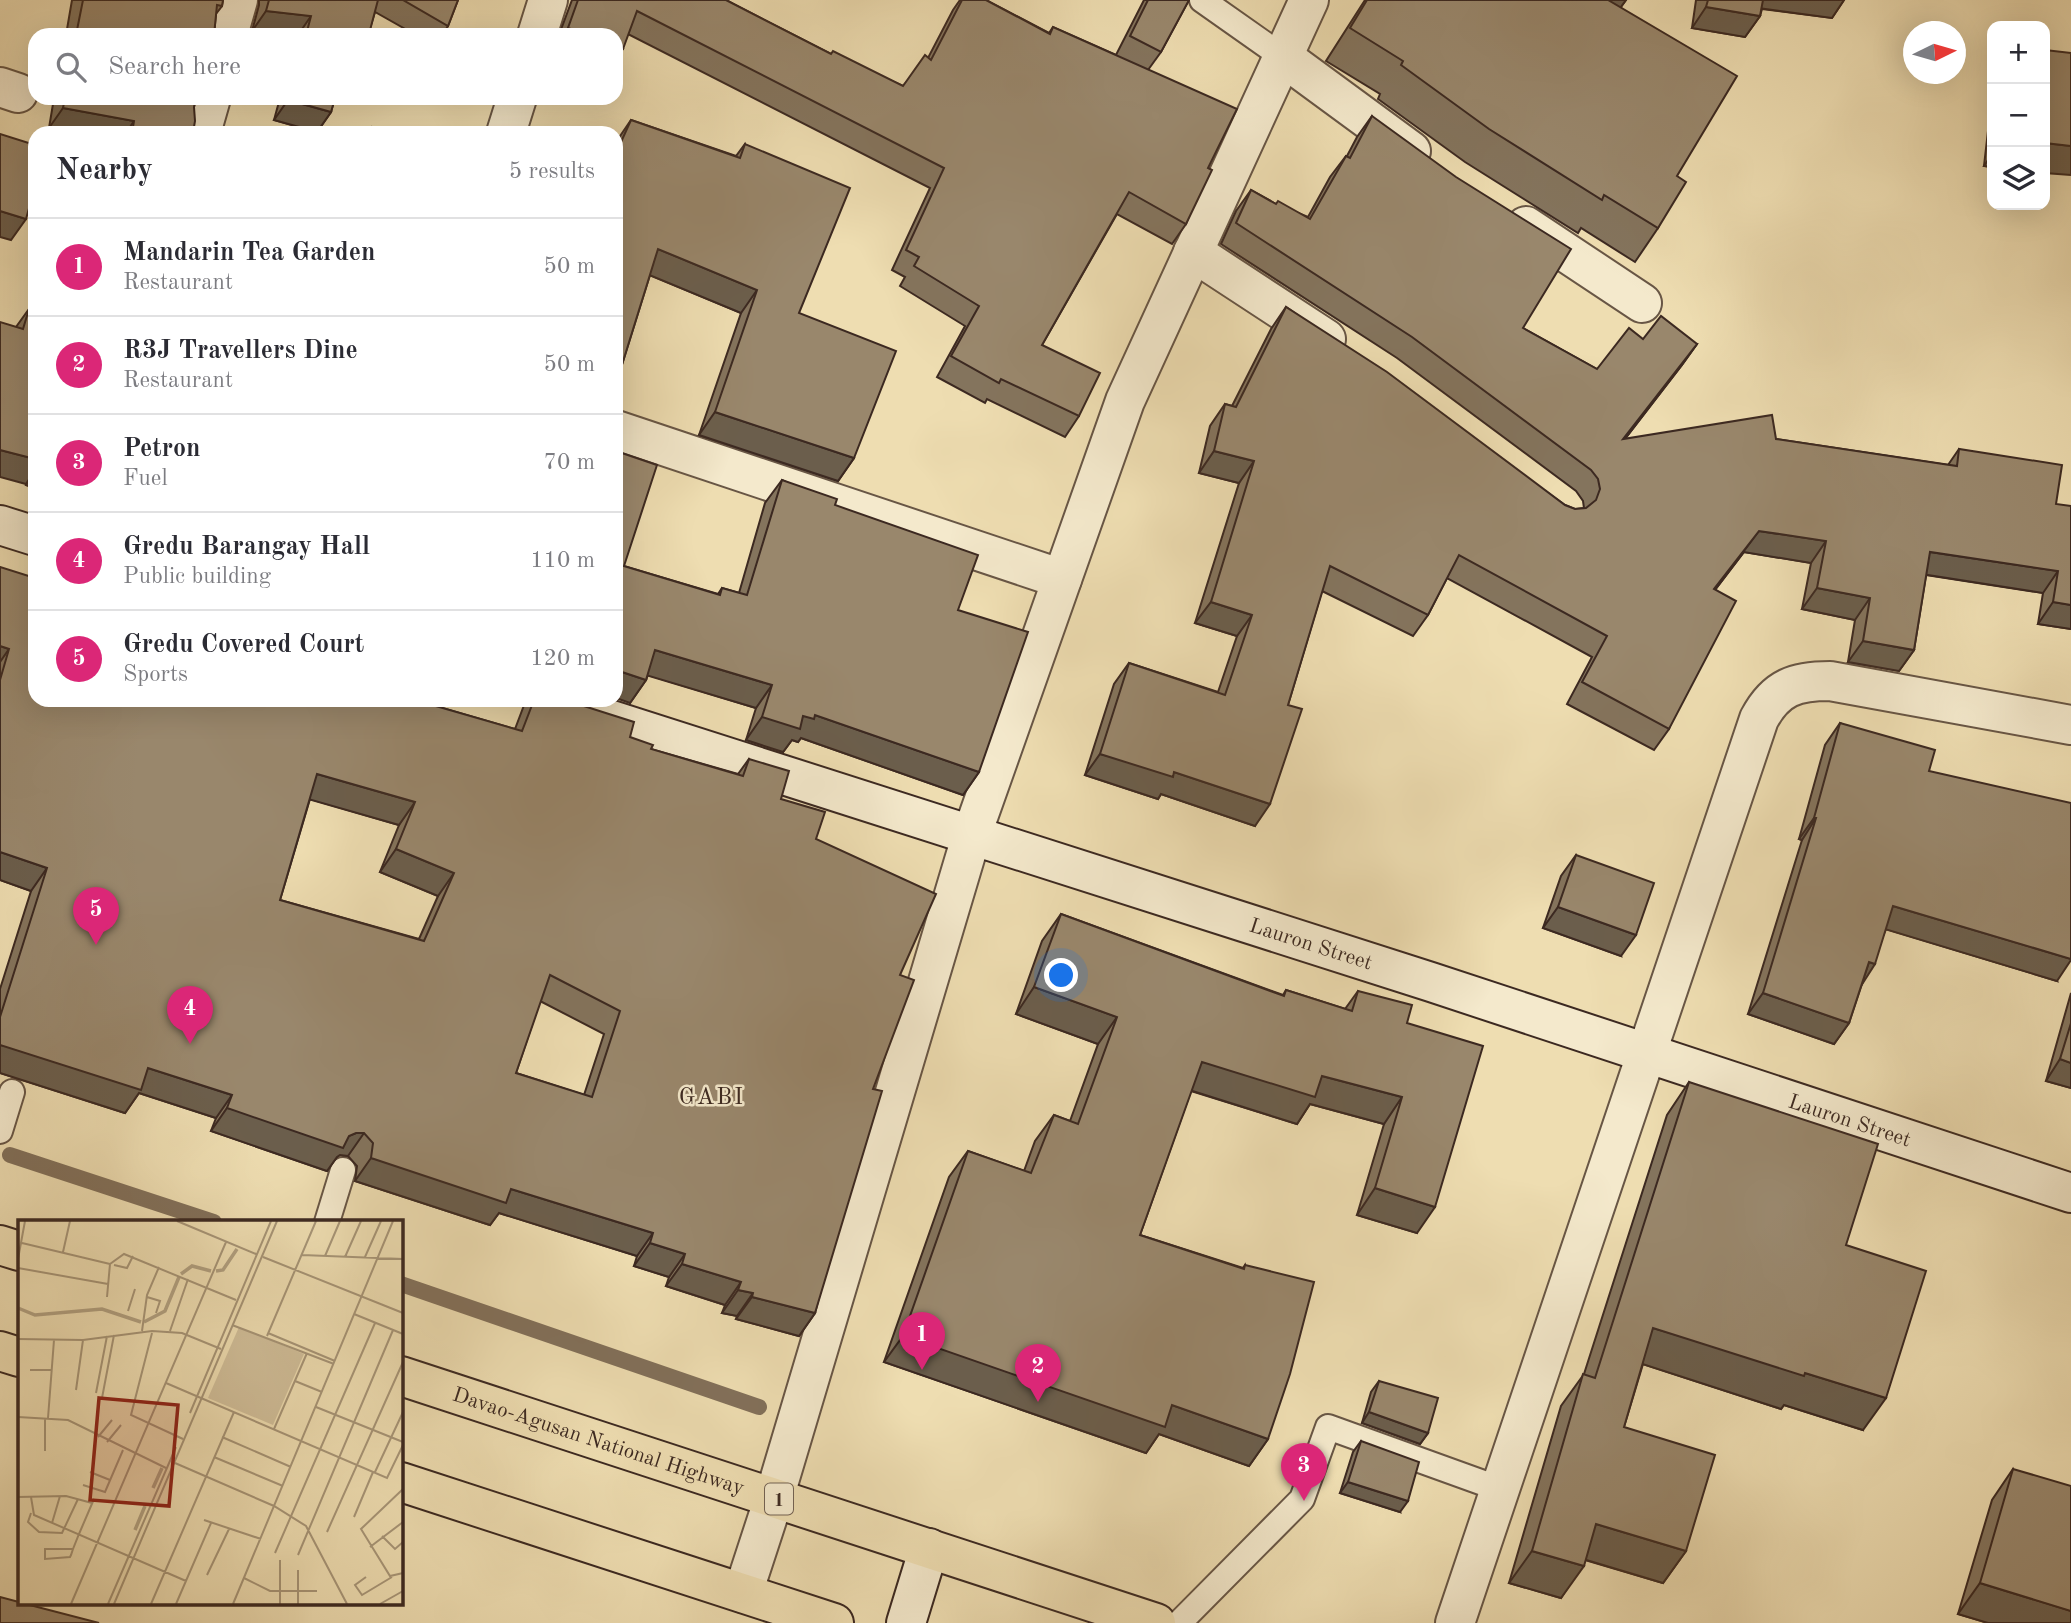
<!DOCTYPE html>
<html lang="en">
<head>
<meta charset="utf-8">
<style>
	body { margin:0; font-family:"Old Standard TT",serif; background:#f7f7f7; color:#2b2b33 }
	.controls { position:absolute; right:21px; top:21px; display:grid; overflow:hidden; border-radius:14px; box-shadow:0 7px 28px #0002 }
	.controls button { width:63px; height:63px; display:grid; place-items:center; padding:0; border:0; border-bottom:2px solid #e1e1e2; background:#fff; color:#2b2b33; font:35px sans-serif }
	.compass { position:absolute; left:1903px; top:21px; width:63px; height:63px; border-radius:50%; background:#fff; box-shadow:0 7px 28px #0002; rotate:85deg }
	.you { position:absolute; left:1062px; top:976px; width:24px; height:24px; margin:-18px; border:5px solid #fff; border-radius:50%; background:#1a73e8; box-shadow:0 0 0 10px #1a73e833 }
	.badge { display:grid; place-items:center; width:46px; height:46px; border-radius:50%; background:#db2777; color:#fff; font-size:23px; font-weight:700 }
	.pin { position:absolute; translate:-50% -58px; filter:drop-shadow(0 2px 4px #0008) }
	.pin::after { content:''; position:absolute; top:37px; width:24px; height:21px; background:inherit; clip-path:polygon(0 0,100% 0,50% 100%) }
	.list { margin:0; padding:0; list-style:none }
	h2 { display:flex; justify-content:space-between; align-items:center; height:91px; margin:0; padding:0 28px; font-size:30px }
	h2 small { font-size:23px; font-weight:400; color:#7c7c81 }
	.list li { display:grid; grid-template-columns:46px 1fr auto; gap:21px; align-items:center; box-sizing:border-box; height:98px; padding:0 28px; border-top:2px solid #e1e1e2 }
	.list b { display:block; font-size:26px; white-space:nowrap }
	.list p { margin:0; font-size:23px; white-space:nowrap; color:#7c7c81 }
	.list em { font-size:23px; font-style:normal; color:#7c7c81 }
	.icon { flex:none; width:38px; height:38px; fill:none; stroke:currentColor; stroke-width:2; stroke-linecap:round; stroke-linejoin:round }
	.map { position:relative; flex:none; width:2071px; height:1623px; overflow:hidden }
	.search { position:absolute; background:#fff; box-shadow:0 7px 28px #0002; left:28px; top:28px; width:595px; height:77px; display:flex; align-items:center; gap:18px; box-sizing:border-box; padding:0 24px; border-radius:21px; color:#7c7c81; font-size:26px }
	.panel { position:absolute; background:#fff; box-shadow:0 7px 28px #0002; left:28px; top:126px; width:595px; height:581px; border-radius:21px }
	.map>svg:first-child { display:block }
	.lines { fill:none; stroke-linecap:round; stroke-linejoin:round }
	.stream { stroke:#82705a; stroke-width:16 }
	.lane-casing { stroke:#685645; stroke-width:28 }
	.street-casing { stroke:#685645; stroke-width:42 }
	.secondary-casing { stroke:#3c2921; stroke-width:42 }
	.highway-casing { stroke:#3c2921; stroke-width:42 }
	.lane { stroke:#f4e9cc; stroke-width:24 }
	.street { stroke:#f4e9cc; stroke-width:38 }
	.secondary { stroke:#f4e9cc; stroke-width:38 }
	.highway { stroke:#eeddb1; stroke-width:38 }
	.wall { fill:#84745d; stroke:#3c2921; stroke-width:2; fill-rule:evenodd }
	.shaded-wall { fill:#6b5e4c; stroke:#3c2921; stroke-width:2 }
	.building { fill:#99876c; stroke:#3c2921; stroke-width:2; fill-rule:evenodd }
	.labels { text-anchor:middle; stroke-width:5; stroke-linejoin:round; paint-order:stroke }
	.shield { fill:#f4e9cc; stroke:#736354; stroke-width:2 }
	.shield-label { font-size:19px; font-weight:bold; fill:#3c2921 }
	.street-label { font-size:21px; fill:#3c2921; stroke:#f4e9cc }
	.neighbourhood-label { font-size:23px; letter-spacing:2px; fill:#3c2921; stroke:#f4e9cc }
	.inset-river { fill:none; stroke:#b1a080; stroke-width:3.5 }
	.inset-road { fill:none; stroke:#a79577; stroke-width:2 }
	.view { fill:#8f2418; fill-opacity:0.15; stroke:#8f2418; stroke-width:3.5 }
	.inset-edge { fill:none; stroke:#3c2921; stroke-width:3.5 }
</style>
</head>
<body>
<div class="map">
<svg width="2071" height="1623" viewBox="0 0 2071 1623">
	<rect width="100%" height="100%" fill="#eeddb1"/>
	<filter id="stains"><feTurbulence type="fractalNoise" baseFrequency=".00286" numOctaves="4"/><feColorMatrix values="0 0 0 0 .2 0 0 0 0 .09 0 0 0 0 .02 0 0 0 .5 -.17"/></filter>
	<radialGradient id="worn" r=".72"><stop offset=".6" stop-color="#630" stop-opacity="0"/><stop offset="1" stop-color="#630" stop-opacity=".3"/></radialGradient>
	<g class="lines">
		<!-- stream -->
		<g class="stream">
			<polyline points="10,1155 214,1222"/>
			<polyline points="401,1284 759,1407"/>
		</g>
		<!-- lane casing -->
		<g class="lane-casing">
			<g id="lane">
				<polyline points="1202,0 1283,57"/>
				<polyline points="0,1131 12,1092"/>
				<polyline points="327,1222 343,1170"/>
				<polyline points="1179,1623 1302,1499 1328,1427 1500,1489"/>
			</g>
		</g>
		<!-- street casing -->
		<g class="street-casing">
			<g id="street">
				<polyline points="228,35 238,0"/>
				<polyline points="537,35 548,0"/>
				<polyline points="1283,57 1411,151"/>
				<polyline points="0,87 18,93"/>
				<polyline points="201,133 211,98"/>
				<polyline points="506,133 517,98"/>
				<polyline points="1526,226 1642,303"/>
				<polyline points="1193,252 1326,339"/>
				<polyline points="616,430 1062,579"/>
				<polyline points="743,1593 774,1498 972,834 1125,401 1309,0"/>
				<path d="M1455,1623L1759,719C1776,687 1796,681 1830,681L2071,725"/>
			</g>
		</g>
		<!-- secondary casing -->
		<g class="secondary-casing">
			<g id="secondary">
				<polyline points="0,525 35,536"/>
				<path id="s1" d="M549,700L1431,982L2071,1193"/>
				<polyline points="906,1623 929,1548"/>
			</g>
		</g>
		<!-- highway casing -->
		<g class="highway-casing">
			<g id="highway">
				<polyline points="0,1245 19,1251"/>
				<polyline points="0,1351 19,1357"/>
				<path id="s2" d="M401,1376L1156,1623"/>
				<polyline points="401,1482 834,1623"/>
			</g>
		</g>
		<!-- lane -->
		<use href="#lane" class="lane"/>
		<!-- street -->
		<use href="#street" class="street"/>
		<!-- secondary -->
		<use href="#secondary" class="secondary"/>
		<!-- highway -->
		<use href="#highway" class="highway"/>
	</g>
	<!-- wall -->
	<g class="wall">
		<polygon points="72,0 223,0 222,6 216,14 214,35 66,35"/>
		<polygon points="259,0 458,0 448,26 442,35 416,35 375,12 368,35 290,35 252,31 259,5"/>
		<polygon points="572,0 726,0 831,54 903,86 928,58 953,10 960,0 986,0 1049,33 1053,27 1116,55 1144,0 1189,0 1161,52 1148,70 1208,168 1186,224 1172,244 1117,214 1042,345 1079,416 1065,437 987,399 985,403 937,377 965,326 900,286 905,277 892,270 930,188 628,34 559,35"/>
		<polygon points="1365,0 1626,0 1621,7 1677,176 1658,228 1635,262 1581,228 1578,233 1465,162 1378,99 1380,94 1326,61"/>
		<polygon points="1696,0 1844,0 1832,18 1762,9 1760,16 1745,37 1692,28"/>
		<polygon points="1992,96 1992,167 1984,166"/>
		<polygon points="54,98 196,98 194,107 193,133 78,133 49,128"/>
		<polygon points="280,98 335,98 331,112 317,132 274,120"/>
		<polygon points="1372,116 1523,328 1597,369 1643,339 1697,344 1682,365 1625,439 1776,439 1948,465 1959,449 2056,504 2071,629 2038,624 2043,593 1926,575 1914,650 1899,671 1848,662 1855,620 1802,609 1811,563 1744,552 1715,590 1669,729 1654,750 1567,704 1592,657 1447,578 1428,615 1413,636 1322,591 1288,705 1255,826 1161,794 1158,799 1085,775 1114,684 1129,663 1218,692 1237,636 1195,623 1239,483 1199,473 1210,426 1225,404 1232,406 1271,329 1286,307 1565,505 1575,509 1584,508 1583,501 1576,491 1397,358 1221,244 1236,211 1251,190 1276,204 1308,217 1330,177 1346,156 1347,156 1357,137"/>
		<polygon points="631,120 736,156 745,144 799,313 854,458 838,481 699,435 741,313 650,275 616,384 616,142"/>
		<polygon points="29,309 35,311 35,488 26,485 16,327"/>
		<polygon points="782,480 835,505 958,610 979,772 963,795 801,738 798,742 792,740 783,752 746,740 756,708 648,675 646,680 630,703 624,566 718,594 722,588 739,593 765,503"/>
		<path d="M0,567L35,700H415L515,729L526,700H565L651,749L738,774L749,759L781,799L816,839L900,975L873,1089L815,1313L799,1336L736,1319L737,1316L722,1313L725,1305L666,1286L669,1277L634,1266L637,1256L499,1213L490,1225L355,1181L357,1166L348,1156L340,1155L337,1157L327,1171L211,1131L216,1118L139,1093L125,1113L0,1073V989L31,891L0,880ZM310,799L399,825L380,872L438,896L419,939L280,900ZM540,1001L604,1034L584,1095L516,1073Z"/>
		<polygon points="1840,723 1929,771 2057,981 1886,929 1862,984 1849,1023 1834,1044 1748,1014 1802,840 1799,839 1825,745"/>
		<polygon points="1576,855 1621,956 1543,928 1561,876"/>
		<polygon points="1061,914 1283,995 1286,990 1345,1009 1358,991 1407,1023 1417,1233 1357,1215 1384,1124 1310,1104 1297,1124 1191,1091 1140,1235 1243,1268 1245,1265 1268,1439 1249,1466 1159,1434 1146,1453 884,1362 949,1177 968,1151 1024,1171 1035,1141 1054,1115 1070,1121 1098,1044 1016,1014 1042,941"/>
		<polygon points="2071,993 2071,1088 2046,1081"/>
		<polygon points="1689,1082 1846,1245 1863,1430 1784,1405 1781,1409 1643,1364 1624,1427 1686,1551 1663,1583 1585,1560 1561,1598 1509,1583 1561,1406 1584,1374 1667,1115"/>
		<polygon points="1379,1381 1428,1433 1420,1444 1362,1423 1371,1392"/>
		<polygon points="1361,1441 1400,1512 1340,1493 1353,1452"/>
		<polygon points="2013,1469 2071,1623 1988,1623 1958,1614 1992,1500"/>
	</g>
	<!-- shaded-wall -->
	<g class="shaded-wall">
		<polygon points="1548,0 1626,0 1615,15"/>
		<polygon points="1756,0 1844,0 1832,18 1751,7"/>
		<polygon points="1706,7 1760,16 1745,37 1692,28"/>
		<polygon points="266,11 311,16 298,35 252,31"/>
		<polygon points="568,28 587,35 563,35"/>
		<polygon points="353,30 369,34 349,35"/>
		<polygon points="616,46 623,49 616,58"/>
		<polygon points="288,100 331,112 317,132 274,120"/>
		<polygon points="63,108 134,121 126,133 78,133 49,128"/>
		<polygon points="2045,143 2071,146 2071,175 2045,173"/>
		<polygon points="1992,154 1992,167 1984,166"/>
		<polygon points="0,211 26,219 11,240 0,237"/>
		<polygon points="658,249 757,290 741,313 642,272"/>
		<polygon points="1697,344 1682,365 1608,461 1623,439"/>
		<polygon points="715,412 854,458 838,481 699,435"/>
		<polygon points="0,450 35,459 35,470 26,484 0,477"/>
		<polygon points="1214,451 1254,461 1239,483 1199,473"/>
		<polygon points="35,472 35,488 26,485"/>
		<polygon points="1759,531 1826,541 1811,563 1744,552 1699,611"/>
		<polygon points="1930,552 2058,571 2043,593 1915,573"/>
		<polygon points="1817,588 1870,598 1855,620 1802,609"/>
		<polygon points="1211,602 1252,615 1237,636 1195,623"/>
		<polygon points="2053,602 2071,605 2071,629 2038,624"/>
		<polygon points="1863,641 1914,650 1899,671 1848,662"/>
		<polygon points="0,646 9,649 0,662"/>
		<polygon points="655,650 772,685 756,708 639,673"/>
		<polygon points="616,670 646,680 630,703 616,698"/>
		<polygon points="815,715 979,772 963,795 801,738 798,742 792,740 783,752 746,740 762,717"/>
		<polygon points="1100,754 1174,772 1270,804 1255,826 1161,794 1158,799 1085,775"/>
		<polygon points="317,774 415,802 399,825 301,797"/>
		<polygon points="1814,818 1816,818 1802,840 1799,839"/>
		<polygon points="396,849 454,873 438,896 380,872"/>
		<polygon points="0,852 47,868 31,891 0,880"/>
		<polygon points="1893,906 2071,959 2071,960 2057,981 1878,927"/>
		<polygon points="1558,907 1636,935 1621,956 1543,928"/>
		<polygon points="1869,962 1875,964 1861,986"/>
		<polygon points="1034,987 1117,1017 1098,1044 1016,1014"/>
		<polygon points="1763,993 1849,1023 1834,1044 1748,1014"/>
		<polygon points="0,1045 148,1068 232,1095 216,1118 139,1093 125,1113 0,1073"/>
		<polygon points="2060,1059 2071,1063 2071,1088 2046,1081"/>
		<polygon points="1202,1062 1322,1076 1402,1097 1384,1124 1310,1104 1297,1124 1183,1088"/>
		<polygon points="227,1108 349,1136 356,1133 364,1133 348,1156 340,1155 337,1157 327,1171 211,1131"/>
		<polygon points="371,1158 511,1189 653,1233 637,1256 499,1213 490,1225 355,1181"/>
		<polygon points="1375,1188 1435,1207 1417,1233 1357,1215"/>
		<polygon points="650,1243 685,1254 669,1277 634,1266"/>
		<polygon points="682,1264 741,1282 725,1305 666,1286"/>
		<polygon points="738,1290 753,1293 737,1316 722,1313"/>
		<polygon points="752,1297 815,1313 799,1336 736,1319"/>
		<polygon points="1653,1328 1805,1373 1886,1398 1863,1430 1784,1405 1781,1409 1630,1360"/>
		<polygon points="903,1336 1172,1405 1268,1439 1249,1466 1159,1434 1146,1453 884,1362"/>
		<polygon points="1369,1412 1428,1433 1420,1444 1362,1423"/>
		<polygon points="1348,1482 1408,1501 1400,1512 1340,1493"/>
		<polygon points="1596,1524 1686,1551 1663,1583 1573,1556"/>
		<polygon points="1532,1551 1584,1566 1561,1598 1509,1583"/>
		<polygon points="1980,1583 2071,1611 2071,1623 1988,1623 1958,1614"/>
	</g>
	<!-- building -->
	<g class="building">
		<polygon points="83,0 223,0 222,6 217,5 214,35 76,35"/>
		<polygon points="269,0 378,0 369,34 353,30 351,35 306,35 311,16 266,11"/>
		<polygon points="403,0 458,0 448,26"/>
		<polygon points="578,0 726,0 831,54 833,51 903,86 925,55 931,60 962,0 986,0 1050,34 1053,27 1237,109 1208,168 1212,170 1186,224 1129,192 1042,345 1100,373 1079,416 1001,379 999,383 951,356 979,306 914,266 919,257 906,250 944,168 637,11 623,49 616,46 616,35 587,35 568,28"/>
		<polygon points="1148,0 1189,0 1161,52 1130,36"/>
		<polygon points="1367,0 1608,0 1737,76 1677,176 1686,182 1658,228 1604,195 1602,200 1489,129 1401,65 1403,61 1350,28"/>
		<polygon points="1708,0 1763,0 1760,16 1706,7"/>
		<polygon points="2045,50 2071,53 2071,146 2045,143"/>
		<polygon points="65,98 196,98 194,107 195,121 193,133 132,133 134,121 63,108"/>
		<polygon points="289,98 335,98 331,112 288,100"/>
		<polygon points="1372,116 1456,177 1571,249 1523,328 1597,369 1629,328 1643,339 1661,316 1697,344 1623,439 1772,415 1776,439 1957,466 1959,449 2062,465 2056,504 2071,506 2071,605 2053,602 2058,571 1930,552 1914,650 1863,641 1870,598 1817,588 1826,541 1759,531 1714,589 1736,601 1669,729 1582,682 1607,636 1459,555 1428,615 1330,566 1288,705 1302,709 1270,804 1174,772 1173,777 1100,754 1129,663 1225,695 1252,615 1211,602 1254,461 1214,451 1225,404 1236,407 1286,307 1387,372 1565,505 1575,509 1586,508 1596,500 1600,489 1598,479 1591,470 1412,337 1236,223 1251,190 1276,204 1278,201 1310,219 1346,156 1350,158"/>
		<polygon points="631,120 740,158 745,144 850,188 799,313 896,351 854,458 715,412 757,290 658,249 616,384 616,153"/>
		<polygon points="372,127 393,133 370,133"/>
		<polygon points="0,134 35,145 35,187 26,219 0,211"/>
		<polygon points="29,309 35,311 35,459 0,450 0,322 23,329"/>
		<polygon points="616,451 657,465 624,566 720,595 722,588 747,595 782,480 837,499 835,505 978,555 958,610 1028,632 979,772 815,715 814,719 803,716 800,729 762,717 772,685 655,650 646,680 616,670"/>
		<path d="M0,567L35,578V700H342L348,702V700H415L522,731L534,700H565L634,722L630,737L653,745L651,749L743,776L749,759L789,771L781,799L825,812L816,839L936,894L900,975L914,980L873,1089L882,1091L815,1313L752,1297L753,1293L738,1290L741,1282L682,1264L685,1254L650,1243L653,1233L511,1189L506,1203L371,1158L373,1143L364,1133H356L349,1136L343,1148L227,1108L232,1095L148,1068L141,1090L0,1045V1017L47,868L0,852V680L9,649L0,646ZM317,774L415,802L396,849L454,873L424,941L280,900ZM550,975L620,1011L592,1097L516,1073Z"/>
		<polygon points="1840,723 1935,750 1929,771 2071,803 2071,959 1893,906 1875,964 1869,962 1849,1023 1763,993 1816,818 1814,818"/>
		<polygon points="1576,855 1654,883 1636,935 1558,907"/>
		<polygon points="1061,914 1284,996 1286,990 1352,1011 1358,991 1412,1005 1407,1023 1483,1046 1435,1207 1375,1188 1402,1097 1322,1076 1315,1097 1202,1062 1140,1235 1244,1269 1245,1265 1314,1282 1290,1374 1268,1439 1172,1405 1165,1427 903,1336 968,1151 1031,1173 1054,1115 1078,1124 1117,1017 1034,987"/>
		<polygon points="2071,1023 2071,1063 2060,1059"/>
		<polygon points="1689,1082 1878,1144 1846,1245 1926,1271 1886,1398 1805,1373 1804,1376 1653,1328 1624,1427 1715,1455 1686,1551 1596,1524 1584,1566 1532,1551 1583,1374 1595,1378"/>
		<polygon points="1379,1381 1438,1398 1428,1433 1369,1412"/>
		<polygon points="1361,1441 1419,1462 1408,1501 1348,1482"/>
		<polygon points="2013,1469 2071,1486 2071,1611 1980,1583"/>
		<polygon points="0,1597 19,1602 19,1604 26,1604 99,1623 0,1623"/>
	</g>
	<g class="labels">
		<!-- shield labels -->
		<rect class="shield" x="765" y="1483.5" width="28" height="31" rx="5"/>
		<g class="shield-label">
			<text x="779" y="1506">1</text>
		</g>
		<!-- street labels -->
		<g class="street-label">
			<text dy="7" stroke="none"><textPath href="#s1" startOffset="800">Lauron Street</textPath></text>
			<text dy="7" stroke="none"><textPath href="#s1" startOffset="1367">Lauron Street</textPath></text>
			<text dy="7" stroke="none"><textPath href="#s2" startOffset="208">Davao-Agusan National Highway</textPath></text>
		</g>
		<!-- neighbourhood labels -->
		<g class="neighbourhood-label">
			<text x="712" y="1104">GABI</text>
		</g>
	</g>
	<!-- overview -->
	<g transform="translate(18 1220)">
		<rect width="385" height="385" fill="#eeddb1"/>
		<path d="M221,107L286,134L255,205L190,178Z" fill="#d0be99"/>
		<path class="inset-river" d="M198,51L205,50L219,29M163,54L174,46L193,51M0,88L17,95L84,89L123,102M126,102L147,91L161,57M135,268L144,248M117,310L127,286"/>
		<path class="inset-road" d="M159,1L238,34M4,23L92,44M45,32L52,1M284,35L385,39M307,36L322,1M245,37L385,93M327,37L343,1M347,37L363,1M0,39L7,1M96,45L109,48L115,36M0,48L90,64M89,77L92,44L106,34L218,80M129,77L142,81L138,93M110,91L117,69M336,94L385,114M214,105L316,144M124,111L129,75L141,47M152,111L170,59M134,113L113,195L165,219M250,113L317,141M249,116L298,1M0,119L65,120L134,111L164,113L203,129M12,150H34M277,161L304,172M148,163L369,258L385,225M58,170L65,120M78,173L89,116M84,178L96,115M298,187L385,222M172,193L253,1M0,197L50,200L148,248M27,198V231M30,198L36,120M256,209L289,133M80,217L94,200M204,217L273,247M89,222L103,205M196,237L265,266M157,243L256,286L288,306L329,384M72,252L92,260M357,252L385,192M65,265L87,272L105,230M385,269L343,309L372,356L385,353M0,277L48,276L74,283M13,277L16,295L168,361M13,293L10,302L21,312L44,313L60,279M336,297L355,252M186,300L243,319M34,303L42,276M309,312L385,142M364,316L377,329L385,322M352,327L385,302M55,329H27V339L52,337L53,335L55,329L61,314L76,279M257,333L357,103M280,335L375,110M280,350V384M189,355L211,309M348,357L337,365L344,375L374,357M226,358L252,371H299M53,384L208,22M90,384L158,227M96,384L259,1M133,384L216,192M158,384L193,303M215,384L375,1M262,384V340M362,384L385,371"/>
		<path class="view" d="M81,178L160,185L151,286L72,280Z"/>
		<rect width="385" height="385" class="inset-edge"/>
	</g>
	<rect width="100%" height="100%" filter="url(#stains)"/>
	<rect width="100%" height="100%" fill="url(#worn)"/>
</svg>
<div class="controls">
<button>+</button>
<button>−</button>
<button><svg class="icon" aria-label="layers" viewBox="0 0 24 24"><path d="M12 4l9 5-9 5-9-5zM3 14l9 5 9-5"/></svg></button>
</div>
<svg class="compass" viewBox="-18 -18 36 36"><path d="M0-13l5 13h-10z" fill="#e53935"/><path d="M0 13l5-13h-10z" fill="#7c7c81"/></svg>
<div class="you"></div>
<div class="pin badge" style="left:922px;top:1370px">1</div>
<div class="pin badge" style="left:1038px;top:1402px">2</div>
<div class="pin badge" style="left:1304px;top:1501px">3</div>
<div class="pin badge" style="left:190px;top:1044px">4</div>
<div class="pin badge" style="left:96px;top:945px">5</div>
<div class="search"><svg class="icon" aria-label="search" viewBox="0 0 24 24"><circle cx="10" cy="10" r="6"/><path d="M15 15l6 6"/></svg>Search here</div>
<section class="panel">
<h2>Nearby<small>5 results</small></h2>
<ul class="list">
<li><span class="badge">1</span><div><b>Mandarin Tea Garden</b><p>Restaurant</p></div><em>50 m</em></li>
<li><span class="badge">2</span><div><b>R3J Travellers Dine</b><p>Restaurant</p></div><em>50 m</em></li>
<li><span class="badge">3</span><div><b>Petron</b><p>Fuel</p></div><em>70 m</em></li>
<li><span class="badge">4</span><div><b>Gredu Barangay Hall</b><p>Public building</p></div><em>110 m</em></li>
<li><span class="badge">5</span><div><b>Gredu Covered Court</b><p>Sports</p></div><em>120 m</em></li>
</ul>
</section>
</div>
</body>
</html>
